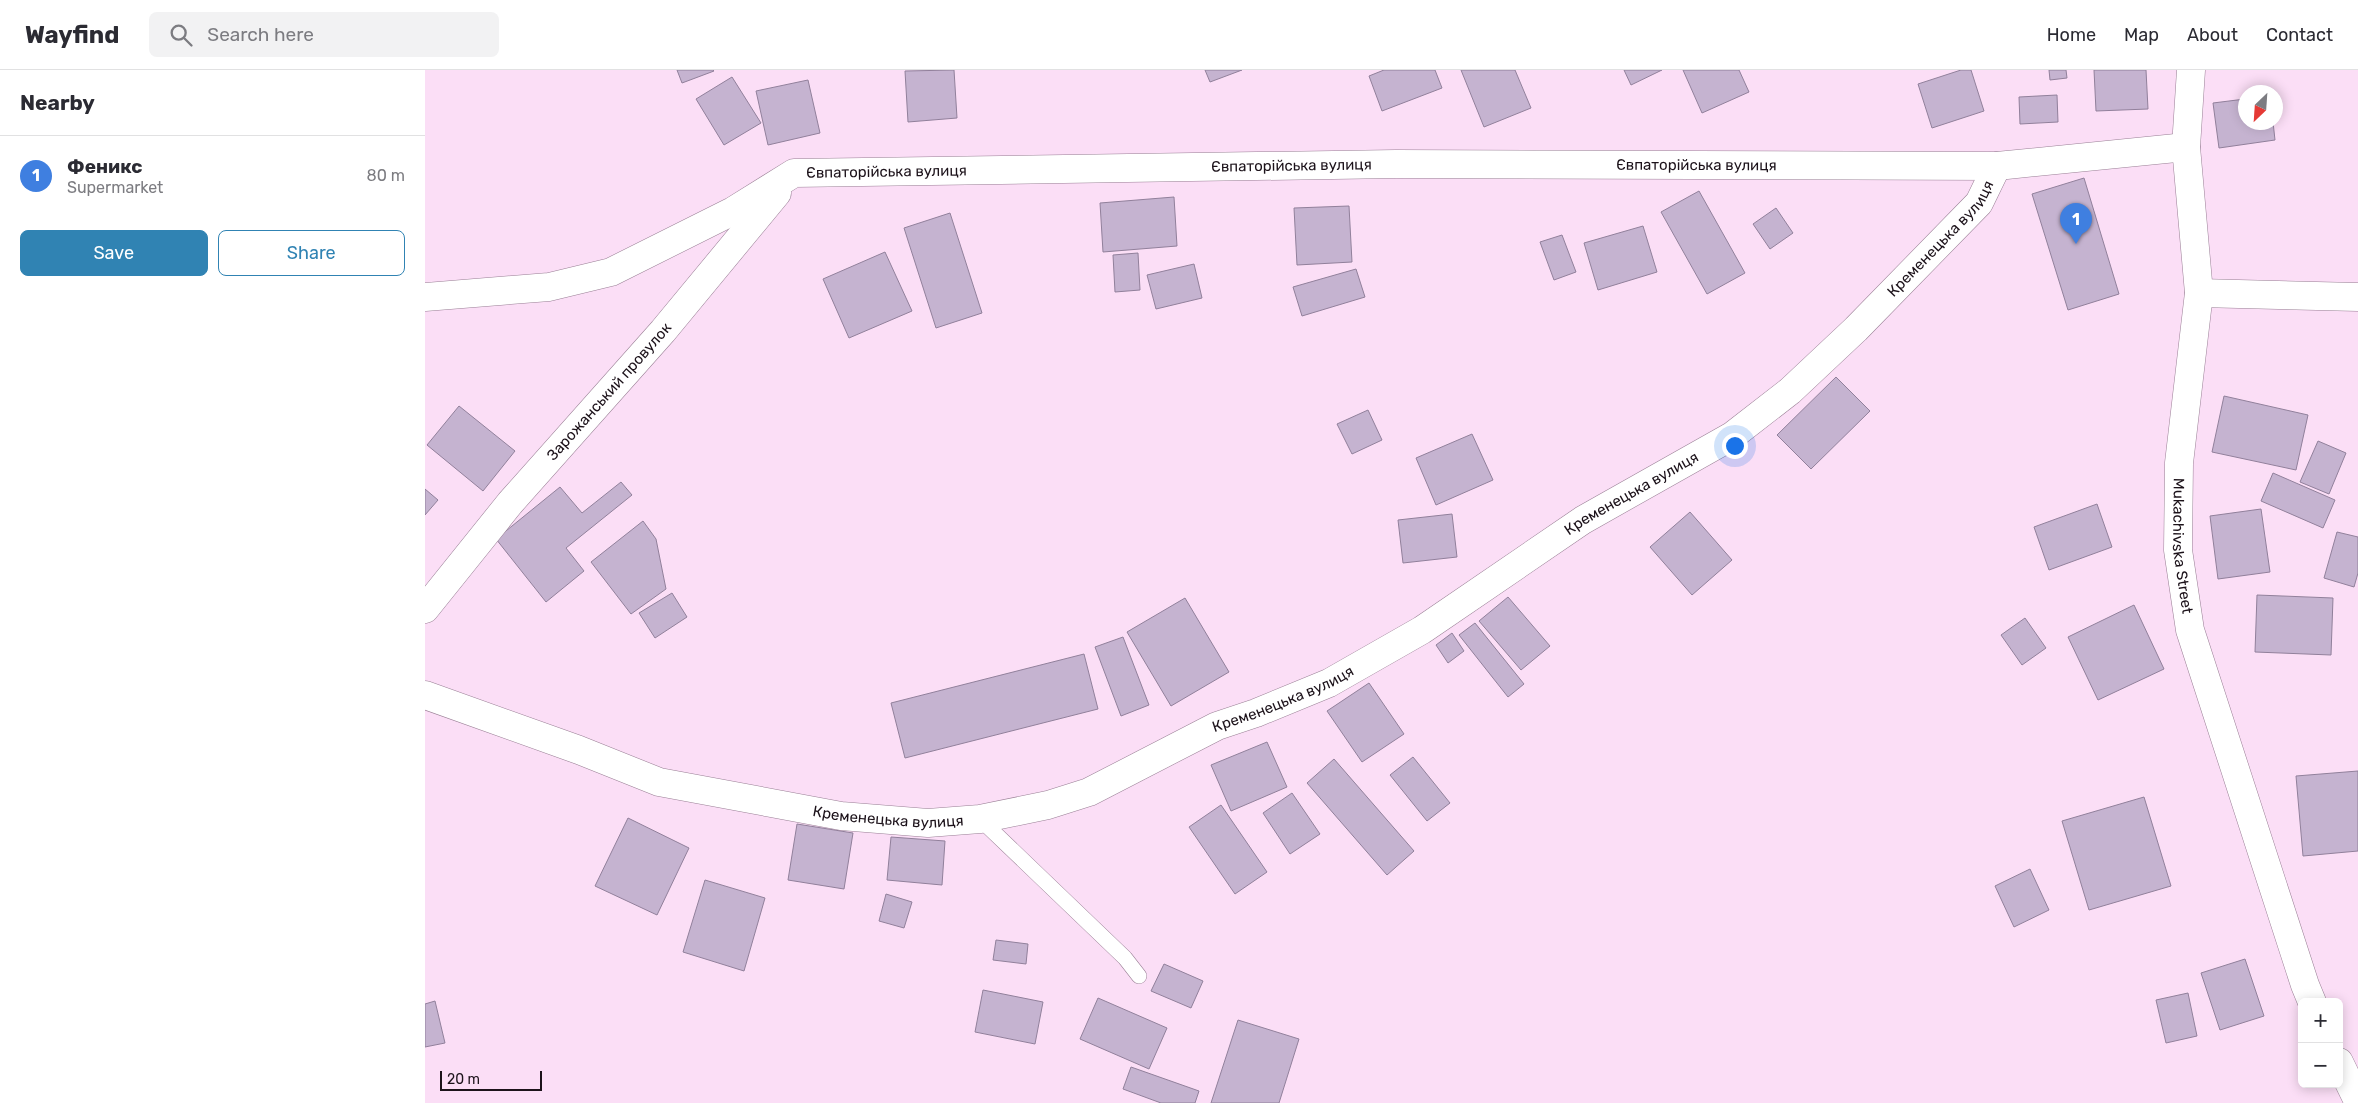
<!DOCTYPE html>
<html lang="en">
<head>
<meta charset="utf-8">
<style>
	body { margin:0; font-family:Rubik,sans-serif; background:#f2f2f3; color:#2b2b33 }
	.controls { position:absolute; right:15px; bottom:15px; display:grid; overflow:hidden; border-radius:8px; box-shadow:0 2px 12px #0003 }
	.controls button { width:45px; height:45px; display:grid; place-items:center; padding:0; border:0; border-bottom:1px solid #e1e1e2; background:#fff; color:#2b2b33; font:25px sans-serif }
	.compass { position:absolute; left:1813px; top:15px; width:45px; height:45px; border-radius:50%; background:#fff; box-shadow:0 2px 12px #0003; rotate:205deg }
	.scale { position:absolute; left:15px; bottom:12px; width:102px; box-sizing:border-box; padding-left:5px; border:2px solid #1c121a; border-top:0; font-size:14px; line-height:18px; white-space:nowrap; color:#1c121a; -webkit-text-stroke:4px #fbdef6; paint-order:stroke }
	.you { position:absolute; left:1309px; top:375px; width:18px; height:18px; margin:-12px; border:4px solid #fff; border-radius:50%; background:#1a73e8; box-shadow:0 0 0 8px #1a73e833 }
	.badge { display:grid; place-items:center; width:32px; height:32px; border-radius:50%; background:#3083b3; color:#fff; font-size:16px; font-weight:700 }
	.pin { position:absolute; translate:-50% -41px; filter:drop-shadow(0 1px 2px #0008) }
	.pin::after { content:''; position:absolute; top:26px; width:18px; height:15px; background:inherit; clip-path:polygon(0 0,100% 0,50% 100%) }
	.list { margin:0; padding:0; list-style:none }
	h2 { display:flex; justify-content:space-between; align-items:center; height:65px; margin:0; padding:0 20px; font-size:21px }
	h2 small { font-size:16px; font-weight:400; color:#7c7c81 }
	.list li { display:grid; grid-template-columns:32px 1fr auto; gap:15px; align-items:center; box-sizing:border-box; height:80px; padding:0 20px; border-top:1px solid #e1e1e2 }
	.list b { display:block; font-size:19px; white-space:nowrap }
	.list p { margin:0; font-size:16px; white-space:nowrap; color:#7c7c81 }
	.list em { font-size:16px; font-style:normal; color:#7c7c81 }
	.actions { display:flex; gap:10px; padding:15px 20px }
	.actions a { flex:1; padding:11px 0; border:1px solid #3083b3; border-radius:8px; text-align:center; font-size:18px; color:#3083b3 }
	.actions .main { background:#3083b3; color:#fff }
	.icon { flex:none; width:28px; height:28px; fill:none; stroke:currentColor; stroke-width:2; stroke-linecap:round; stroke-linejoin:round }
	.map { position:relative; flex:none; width:1933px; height:1033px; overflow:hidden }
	header { display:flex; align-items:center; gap:30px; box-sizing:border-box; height:70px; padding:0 25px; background:#fff; border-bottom:1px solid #e1e1e2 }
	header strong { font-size:24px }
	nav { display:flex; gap:28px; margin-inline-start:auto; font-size:18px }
	.search { width:350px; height:45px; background:#f2f2f3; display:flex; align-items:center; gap:12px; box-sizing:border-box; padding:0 18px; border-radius:8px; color:#7c7c81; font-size:19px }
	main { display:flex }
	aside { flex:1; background:#fff }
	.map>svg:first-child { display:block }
	.building { fill:#c5b3d0; stroke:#91809b }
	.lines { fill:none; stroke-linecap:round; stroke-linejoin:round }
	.service-casing { stroke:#997f95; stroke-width:16 }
	.minor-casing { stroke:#997f95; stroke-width:29 }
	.service { stroke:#fff; stroke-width:15 }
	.minor { stroke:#fff; stroke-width:28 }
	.labels { text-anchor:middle; stroke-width:4; stroke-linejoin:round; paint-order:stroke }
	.street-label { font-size:15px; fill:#1c121a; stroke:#fbdef6 }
</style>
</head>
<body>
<header>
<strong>Wayfind</strong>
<div class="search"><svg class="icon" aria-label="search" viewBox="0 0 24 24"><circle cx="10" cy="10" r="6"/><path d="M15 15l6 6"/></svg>Search here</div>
<nav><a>Home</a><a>Map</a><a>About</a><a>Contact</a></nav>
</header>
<main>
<aside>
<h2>Nearby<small></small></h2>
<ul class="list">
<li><span class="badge" style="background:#3f7fe0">1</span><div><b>Феникс</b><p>Supermarket</p></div><em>80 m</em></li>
</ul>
<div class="actions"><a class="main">Save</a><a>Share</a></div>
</aside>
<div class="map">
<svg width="1933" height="1033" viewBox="0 0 1933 1033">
	<rect width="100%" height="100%" fill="#fbdef6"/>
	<!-- building -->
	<g class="building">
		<polygon points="252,0 288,0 289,1 257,13"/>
		<polygon points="529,0 532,48 483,52 480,1"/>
		<polygon points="780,0 817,0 785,12"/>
		<polygon points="959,0 1010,0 1017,18 957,41 944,6"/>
		<polygon points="1036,0 1090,0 1106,38 1059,57"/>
		<polygon points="1199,0 1237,0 1206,15"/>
		<polygon points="1258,0 1314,0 1324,22 1277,43"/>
		<polygon points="1536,0 1546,0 1559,41 1507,58 1493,14"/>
		<polygon points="1624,0 1641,0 1642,8 1625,10"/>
		<polygon points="1669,0 1721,0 1723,39 1671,41"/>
		<polygon points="307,7 336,53 299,75 271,29"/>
		<polygon points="383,10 395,63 343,75 331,21"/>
		<polygon points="1632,25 1633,52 1595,54 1594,27"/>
		<polygon points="1820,29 1820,52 1848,52 1850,70 1794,78 1788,33"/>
		<polygon points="1659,108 1694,224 1643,240 1607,124"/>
		<polygon points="1274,121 1320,203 1282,224 1236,142"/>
		<polygon points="749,127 752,176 678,182 675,133"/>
		<polygon points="924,136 927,192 872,195 869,138"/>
		<polygon points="1351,138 1368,163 1345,179 1328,154"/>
		<polygon points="525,143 557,243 511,258 479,158"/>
		<polygon points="1218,156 1232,202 1173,220 1159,173"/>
		<polygon points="1137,165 1151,202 1129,210 1115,172"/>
		<polygon points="460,182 487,241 424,268 398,209"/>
		<polygon points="713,183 715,220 690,222 688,185"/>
		<polygon points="769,194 777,228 731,239 722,205"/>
		<polygon points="931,199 940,227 877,246 868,217"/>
		<polygon points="1411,307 1445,341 1386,399 1352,365"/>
		<polygon points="1799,326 1883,345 1871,400 1787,382"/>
		<polygon points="34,336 90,381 58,421 2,375"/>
		<polygon points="943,340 957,370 927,384 912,354"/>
		<polygon points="1047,364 1068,410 1011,435 991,388"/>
		<polygon points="1893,371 1921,383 1904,424 1875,412"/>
		<polygon points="1848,403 1910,430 1898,458 1836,431"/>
		<polygon points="196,412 207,425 141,478 159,501 121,532 71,469 135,417 157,443"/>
		<polygon points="0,419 13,430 0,445"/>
		<polygon points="1672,434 1687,477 1624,500 1609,457"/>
		<polygon points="1836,439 1845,502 1793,509 1785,446"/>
		<polygon points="1265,442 1307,490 1267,525 1225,477"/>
		<polygon points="1027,444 1032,487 978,493 973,450"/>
		<polygon points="218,451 231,469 241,519 206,544 166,492"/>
		<polygon points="1912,462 1933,467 1933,503 1929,517 1899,508"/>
		<polygon points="247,523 262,547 230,568 214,543"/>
		<polygon points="1832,525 1908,528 1906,585 1830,582"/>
		<polygon points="1083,527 1125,576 1096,600 1054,551"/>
		<polygon points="760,528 804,602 746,636 702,562"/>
		<polygon points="1709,535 1739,599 1673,630 1643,567"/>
		<polygon points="1600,548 1621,578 1597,595 1576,565"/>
		<polygon points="1050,553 1099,614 1083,627 1034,565"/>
		<polygon points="1027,563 1039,581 1023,593 1011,575"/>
		<polygon points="698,567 724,635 696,646 670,577"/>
		<polygon points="659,584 673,639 480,688 466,633"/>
		<polygon points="944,613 979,664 937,692 902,641"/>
		<polygon points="842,672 862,717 806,741 786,695"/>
		<polygon points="988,687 1025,733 1002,751 965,705"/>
		<polygon points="909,689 989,781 962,805 882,713"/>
		<polygon points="1933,701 1933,781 1878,786 1871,706"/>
		<polygon points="867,723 895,764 865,784 838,743"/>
		<polygon points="1719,727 1746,816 1664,840 1637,751"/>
		<polygon points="796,735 842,802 810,824 764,757"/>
		<polygon points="203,748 264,778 232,845 170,816"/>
		<polygon points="372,754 428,763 419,819 363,810"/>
		<polygon points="466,767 520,771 517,815 462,810"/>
		<polygon points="1605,799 1624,840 1589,857 1570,816"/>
		<polygon points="280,810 340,828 319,901 258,882"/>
		<polygon points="461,824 487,832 479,858 454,851"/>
		<polygon points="571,870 603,874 601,894 568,890"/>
		<polygon points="1820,889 1839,946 1795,960 1776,903"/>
		<polygon points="739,894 778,911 766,938 726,921"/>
		<polygon points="558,920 618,932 610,974 550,962"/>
		<polygon points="1763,923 1772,966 1741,973 1731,930"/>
		<polygon points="673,928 742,958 724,999 655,969"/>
		<polygon points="10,931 20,973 0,977 0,934"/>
		<polygon points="813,950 874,969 854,1033 786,1033"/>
		<polygon points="706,997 774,1021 770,1033 736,1033 698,1019"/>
	</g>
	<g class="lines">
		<!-- service casing -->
		<g class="service-casing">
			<polyline id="service" points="555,749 700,888 714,906"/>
		</g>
		<!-- minor casing -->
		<g class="minor-casing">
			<g id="minor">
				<path id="s1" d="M1766,0L1761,77L1774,223L1754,393L1753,480L1765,560L1880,915L1887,932"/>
				<polyline points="1774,223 1933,227"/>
				<path id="s2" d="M0,227L124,217L186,202L308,141L369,103L971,94L1572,96L1761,77"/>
				<path id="s3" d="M0,539L85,433L238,261L352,123"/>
				<path id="s4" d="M0,625L154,680L234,712L416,746L503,753L555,749L623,735L664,722L792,656L831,643L904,613L997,560L1158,450L1307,366L1365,321L1431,259L1554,133L1572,96"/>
				<polyline points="1914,992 1933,1031"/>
			</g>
		</g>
		<!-- service -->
		<use href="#service" class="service"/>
		<!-- minor -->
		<use href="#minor" class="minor"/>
	</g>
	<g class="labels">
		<!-- street labels -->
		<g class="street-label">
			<text dy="5" stroke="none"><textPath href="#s2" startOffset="894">Євпаторійська вулиця</textPath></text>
			<text dy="5" stroke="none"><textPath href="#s2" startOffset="1299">Євпаторійська вулиця</textPath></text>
			<text dy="5" stroke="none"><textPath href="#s2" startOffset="489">Євпаторійська вулиця</textPath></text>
			<text dy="5" stroke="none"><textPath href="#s4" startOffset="1712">Кременецька вулиця</textPath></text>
			<text dy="5" stroke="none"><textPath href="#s3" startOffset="285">Зарожанський провулок</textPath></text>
			<text dy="5" stroke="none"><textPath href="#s4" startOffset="1308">Кременецька вулиця</textPath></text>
			<text dy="5" stroke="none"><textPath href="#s1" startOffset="478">Mukachivska Street</textPath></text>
			<text dy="5" stroke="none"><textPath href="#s4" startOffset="902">Кременецька вулиця</textPath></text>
			<text dy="5" stroke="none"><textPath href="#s4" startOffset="482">Кременецька вулиця</textPath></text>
		</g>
	</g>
</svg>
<div class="controls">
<button>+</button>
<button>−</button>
</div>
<svg class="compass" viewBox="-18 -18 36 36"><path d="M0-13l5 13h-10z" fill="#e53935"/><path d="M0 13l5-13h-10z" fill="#7c7c81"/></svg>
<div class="scale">20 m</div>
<div class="you"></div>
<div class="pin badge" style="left:1651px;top:174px;background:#3f7fe0">1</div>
</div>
</main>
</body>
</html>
